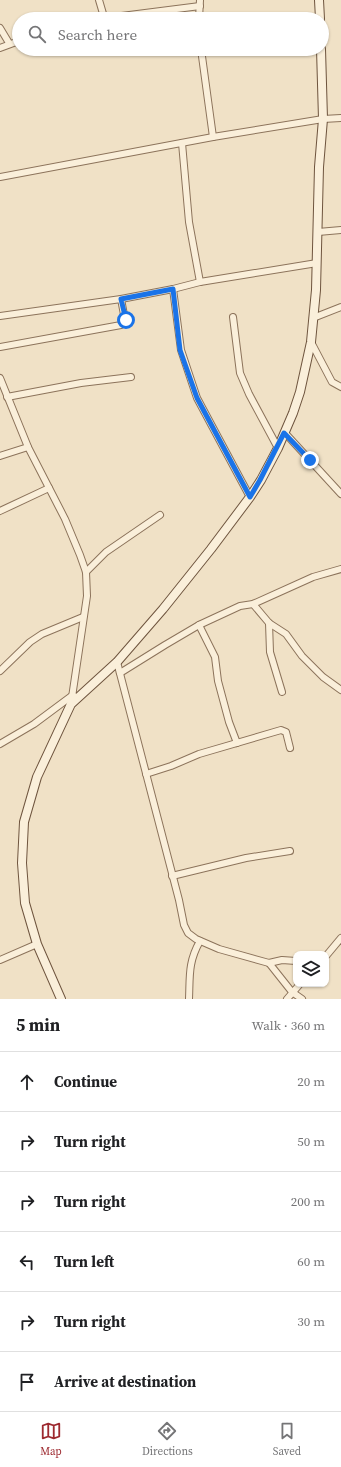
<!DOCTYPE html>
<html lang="en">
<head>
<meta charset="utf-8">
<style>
	body { margin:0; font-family:"Source Serif 4",serif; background:#f6f6f6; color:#202124 }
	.controls { position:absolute; right:12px; bottom:12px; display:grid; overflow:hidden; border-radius:8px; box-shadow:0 1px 3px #0004 }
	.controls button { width:36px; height:36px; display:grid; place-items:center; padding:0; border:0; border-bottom:1px solid #e0e0e0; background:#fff; color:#202124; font:20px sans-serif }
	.stop { position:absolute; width:12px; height:12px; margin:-9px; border:3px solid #1a73e8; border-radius:50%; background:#fff }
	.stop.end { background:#1a73e8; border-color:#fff; box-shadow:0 1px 4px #0008 }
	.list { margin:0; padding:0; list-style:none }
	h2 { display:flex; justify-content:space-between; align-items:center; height:52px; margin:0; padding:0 16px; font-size:17px }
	h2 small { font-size:13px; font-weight:400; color:#757577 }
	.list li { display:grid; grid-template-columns:26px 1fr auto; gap:12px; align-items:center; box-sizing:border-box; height:60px; padding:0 16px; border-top:1px solid #e0e0e0 }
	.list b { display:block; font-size:15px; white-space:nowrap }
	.list em { font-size:13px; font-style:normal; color:#757577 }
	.icon { flex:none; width:22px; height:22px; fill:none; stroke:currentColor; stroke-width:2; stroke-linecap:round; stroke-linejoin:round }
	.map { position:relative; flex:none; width:341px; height:999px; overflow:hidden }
	.search { position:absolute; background:#fff; box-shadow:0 1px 3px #0004; left:12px; right:12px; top:12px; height:44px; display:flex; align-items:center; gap:10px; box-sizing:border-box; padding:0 14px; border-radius:22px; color:#757577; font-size:15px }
	.sheet { height:412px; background:#fff }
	nav { display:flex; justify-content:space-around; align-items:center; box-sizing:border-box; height:56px; border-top:1px solid #e0e0e0; background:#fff; font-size:11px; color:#757577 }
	nav a { display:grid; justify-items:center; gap:2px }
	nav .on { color:#9d292f }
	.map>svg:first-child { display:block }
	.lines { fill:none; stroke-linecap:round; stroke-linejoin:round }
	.street-casing { stroke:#8c735b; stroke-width:8 }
	.secondary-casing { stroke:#6e543e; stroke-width:10 }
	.street { stroke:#faefda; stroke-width:6 }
	.secondary { stroke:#faefda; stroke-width:8 }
	.route { stroke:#1a73e8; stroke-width:5 }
</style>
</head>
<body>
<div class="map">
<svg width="341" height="999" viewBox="0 0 341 999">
	<rect width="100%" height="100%" fill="#f0e1c6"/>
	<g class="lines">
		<!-- street casing -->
		<g class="street-casing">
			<g id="street">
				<polyline points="99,0 104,17"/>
				<polyline points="98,19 200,6"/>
				<polyline points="199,19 200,0"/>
				<polyline points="0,28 9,43"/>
				<polyline points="0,48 19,41"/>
				<polyline points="201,49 213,137"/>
				<polyline points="182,143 189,222 200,282"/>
				<polyline points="0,177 213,137 323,119 341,118"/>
				<polyline points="318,232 341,230"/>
				<polyline points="173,289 181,350 197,398 250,497"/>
				<polyline points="0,316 121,299 173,289 200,282 317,263"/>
				<polyline points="233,317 240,373 249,394 278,448"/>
				<polyline points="313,318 341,307"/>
				<polyline points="311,342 332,382 341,387"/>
				<polyline points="0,347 121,325 125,320 121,299"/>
				<polyline points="0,378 28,447 65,519 80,555 86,572 87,596 71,704"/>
				<polyline points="7,397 81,383 131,377"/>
				<polyline points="285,433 341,494"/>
				<polyline points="0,456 28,447"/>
				<polyline points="0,511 49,488"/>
				<polyline points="86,572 106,552 160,515"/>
				<polyline points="253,604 269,623 286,634 302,656 323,677 341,690"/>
				<polyline points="269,623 270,652 282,692"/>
				<polyline points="199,625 215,657 218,681 229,722 237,743"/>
				<polyline points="117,662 179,900 184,925 188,933 196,939 219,949 269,963 292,992 302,999"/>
				<polyline points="0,671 30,642 42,634 83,617"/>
				<polyline points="120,673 165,645 199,625 240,606 253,604 313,577 341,569"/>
				<polyline points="0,744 34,724 73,695"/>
				<polyline points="146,774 171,766 199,754 281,730 286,732 290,748"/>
				<polyline points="172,876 246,858 290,851"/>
				<polyline points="326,956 341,938"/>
				<polyline points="0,960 37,944"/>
				<polyline points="269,963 282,960 296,961"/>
				<path d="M189,999C190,976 188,962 200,941"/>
				<polyline points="287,999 300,984"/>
			</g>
		</g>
		<!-- secondary casing -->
		<g class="secondary-casing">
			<g id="secondary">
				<polyline points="319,0 320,19"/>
				<polyline points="61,999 37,944 25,903 22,863 24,822 37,777 71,704 117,662 163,609 211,549 250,497 261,480 278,448 293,413 300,392 311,342 316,290 319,167 323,119 321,49"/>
			</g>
		</g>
		<!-- street -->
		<use href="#street" class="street"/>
		<!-- secondary -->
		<use href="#secondary" class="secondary"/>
	</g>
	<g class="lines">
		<!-- route -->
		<polyline class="route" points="126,320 121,299 173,289 180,350 197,398 250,497 260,480 284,433 310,460"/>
	</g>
</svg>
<div class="controls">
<button><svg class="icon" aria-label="layers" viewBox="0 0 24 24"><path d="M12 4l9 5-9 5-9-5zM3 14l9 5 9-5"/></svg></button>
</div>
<div class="stop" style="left:126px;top:320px"></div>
<div class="stop end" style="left:310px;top:460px"></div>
<div class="search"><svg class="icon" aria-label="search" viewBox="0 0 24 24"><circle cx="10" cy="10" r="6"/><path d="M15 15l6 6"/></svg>Search here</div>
</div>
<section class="sheet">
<h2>5 min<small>Walk · 360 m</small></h2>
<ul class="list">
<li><svg class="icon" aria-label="ahead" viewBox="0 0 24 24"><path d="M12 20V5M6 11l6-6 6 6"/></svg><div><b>Continue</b></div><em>20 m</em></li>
<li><svg class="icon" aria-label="right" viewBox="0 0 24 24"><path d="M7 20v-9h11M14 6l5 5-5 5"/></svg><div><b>Turn right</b></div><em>50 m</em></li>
<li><svg class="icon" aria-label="right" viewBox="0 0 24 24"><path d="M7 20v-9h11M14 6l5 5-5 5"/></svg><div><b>Turn right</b></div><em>200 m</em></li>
<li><svg class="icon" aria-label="left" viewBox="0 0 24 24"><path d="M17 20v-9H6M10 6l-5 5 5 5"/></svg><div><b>Turn left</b></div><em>60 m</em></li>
<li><svg class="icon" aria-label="right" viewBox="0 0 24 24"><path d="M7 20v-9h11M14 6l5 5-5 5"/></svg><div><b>Turn right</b></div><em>30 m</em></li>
<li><svg class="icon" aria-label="arrive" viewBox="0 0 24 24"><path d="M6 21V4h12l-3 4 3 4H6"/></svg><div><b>Arrive at destination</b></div></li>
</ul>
</section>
<nav>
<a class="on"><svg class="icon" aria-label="map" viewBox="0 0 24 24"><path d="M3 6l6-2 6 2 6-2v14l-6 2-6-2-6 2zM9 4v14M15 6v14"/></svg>Map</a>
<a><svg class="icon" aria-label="directions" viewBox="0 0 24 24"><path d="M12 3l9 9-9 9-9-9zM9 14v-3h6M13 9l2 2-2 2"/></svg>Directions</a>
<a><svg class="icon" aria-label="saved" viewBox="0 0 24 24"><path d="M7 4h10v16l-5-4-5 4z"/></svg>Saved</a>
</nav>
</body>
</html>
